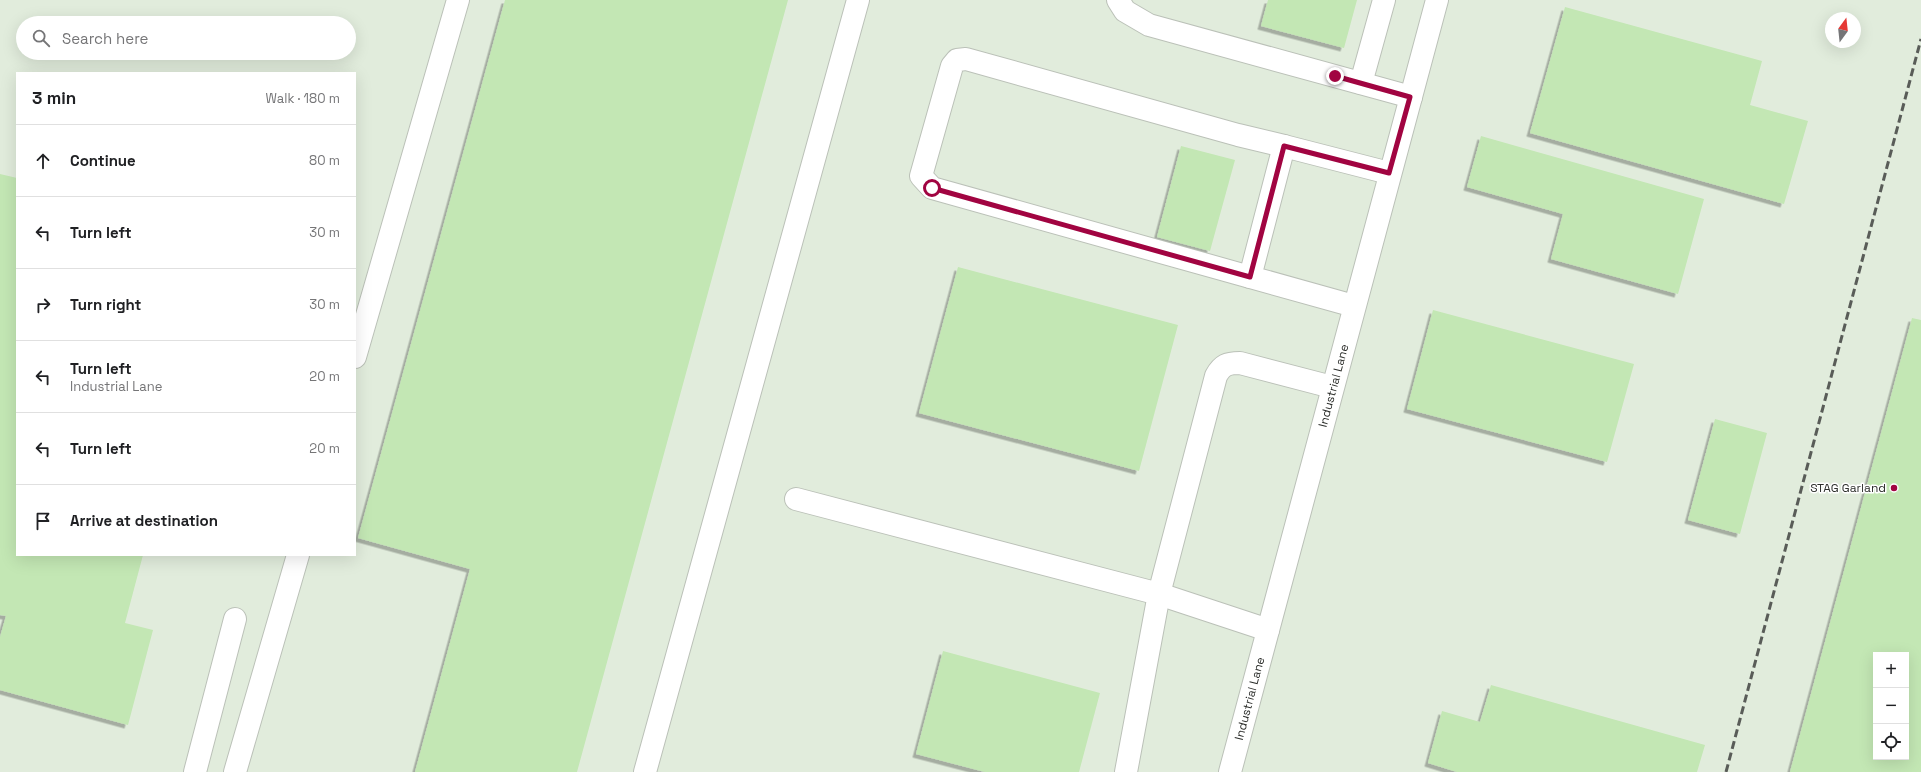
<!DOCTYPE html>
<html lang="en">
<head>
<meta charset="utf-8">
<style>
	body { margin:0; font-family:"Space Grotesk",sans-serif; background:#f2f2f2; color:#202124 }
	.controls { position:absolute; right:12px; bottom:12px; display:grid; overflow:hidden; border-radius:0px; box-shadow:0 4px 16px #0002 }
	.controls button { width:36px; height:36px; display:grid; place-items:center; padding:0; border:0; border-bottom:1px solid #e0e0e0; background:#fff; color:#202124; font:20px sans-serif }
	.compass { position:absolute; left:1825px; top:12px; width:36px; height:36px; border-radius:50%; background:#fff; box-shadow:0 4px 16px #0002; rotate:15deg }
	.stop { position:absolute; width:12px; height:12px; margin:-9px; border:3px solid #a10441; border-radius:50%; background:#fff }
	.stop.end { background:#a10441; border-color:#fff; box-shadow:0 1px 4px #0008 }
	.list { margin:0; padding:0; list-style:none }
	h2 { display:flex; justify-content:space-between; align-items:center; height:52px; margin:0; padding:0 16px; font-size:17px }
	h2 small { font-size:13px; font-weight:400; color:#757577 }
	.list li { display:grid; grid-template-columns:26px 1fr auto; gap:12px; align-items:center; box-sizing:border-box; height:72px; padding:0 16px; border-top:1px solid #e0e0e0 }
	.list b { display:block; font-size:15px; white-space:nowrap }
	.list p { margin:0; font-size:13px; white-space:nowrap; color:#757577 }
	.list em { font-size:13px; font-style:normal; color:#757577 }
	.icon { flex:none; width:22px; height:22px; fill:none; stroke:currentColor; stroke-width:2; stroke-linecap:round; stroke-linejoin:round }
	.map { position:relative; flex:none; width:1921px; height:772px; overflow:hidden }
	.search { position:absolute; background:#fff; box-shadow:0 4px 16px #0002; left:16px; top:16px; width:340px; height:44px; display:flex; align-items:center; gap:10px; box-sizing:border-box; padding:0 14px; border-radius:22px; color:#757577; font-size:15px }
	.panel { position:absolute; background:#fff; box-shadow:0 4px 16px #0002; left:16px; top:72px; width:340px; height:484px; border-radius:0px }
	.map>svg:first-child { display:block }
	.built { fill:#e1ecdc; fill-rule:evenodd }
	.building { fill:#c3e7b4; fill-rule:evenodd; filter:url(#shadow) }
	.lines { fill:none; stroke-linecap:round; stroke-linejoin:round }
	.minor-casing { stroke:#bbc1b8; stroke-width:24 }
	.minor { stroke:#fff; stroke-width:22 }
	.rail { stroke:#595c58; stroke-width:3; stroke-dasharray:8 4; stroke-linecap:butt }
	.route { stroke:#a10441; stroke-width:5 }
	.poi-dot { fill:#a10441; stroke:#fff; stroke-width:1.5 }
	.labels { text-anchor:middle; stroke-width:3; stroke-linejoin:round; paint-order:stroke }
	.street-label { font-size:12px; fill:#2c2e2b; stroke:#fff }
	.poi-label { font-size:12px; fill:#2c2e2b; stroke:#fff; text-anchor:end }
</style>
</head>
<body>
<div class="map">
<svg width="1921" height="772" viewBox="0 0 1921 772">
	<defs>
		<filter id="shadow"><feDropShadow dx="-3.5" dy="3.5" stdDeviation="0" flood-color="#0004"/></filter>
	</defs>
	<rect width="100%" height="100%" fill="#f1f8ee"/>
	<!-- built -->
	<path class="built" d="M0,0H1921V772H0ZM1831,18H1855V42H1831ZM23,23H349V53H23ZM17,73H355V555H17ZM1876,655H1906V757H1876Z"/>
	<!-- building -->
	<g class="building">
		<polygon points="505,0 788,0 577,772 415,772 470,569 358,538"/>
		<polygon points="1268,0 1357,0 1344,48 1261,26"/>
		<polygon points="1565,7 1762,61 1750,105 1808,121 1784,204 1530,133"/>
		<polygon points="1481,136 1704,199 1678,294 1551,259 1563,214 1467,187"/>
		<polygon points="1181,146 1235,160 1210,251 1157,237"/>
		<polygon points="0,174 17,178 17,555 143,555 125,623 153,630 128,725 0,690 0,637 6,616 0,615"/>
		<polygon points="958,267 1178,325 1139,471 919,413"/>
		<polygon points="1433,310 1634,364 1607,462 1407,409"/>
		<path d="M1912,318L1921,320V772H1790ZM1876,655H1906V757H1876Z"/>
		<polygon points="1715,419 1767,433 1740,534 1688,520"/>
		<polygon points="943,651 1100,693 1079,772 985,772 916,754"/>
		<polygon points="1491,685 1705,745 1697,772 1457,772 1428,763 1442,711 1480,722"/>
	</g>
	<g class="lines">
		<!-- minor casing -->
		<g class="minor-casing">
			<g id="minor">
				<polyline points="1118,0 1125,11 1149,25 1411,97"/>
				<polyline points="1361,83 1384,0"/>
				<polyline points="1250,277 932,188 921,176 952,66 957,60 966,59 1238,135 1284,146"/>
				<polyline points="1354,306 1250,277 1284,146 1389,173"/>
				<polyline points="355,357 458,0"/>
				<polyline points="796,499 1159,594 1268,630"/>
				<polyline points="195,772 235,619"/>
				<polyline points="235,772 298,555"/>
				<polyline points="645,772 858,0"/>
				<path d="M1126,772L1159,594L1216,376C1222,365 1227,363 1240,363L1332,387"/>
				<path id="s1" d="M1230,772L1437,0"/>
			</g>
		</g>
		<!-- minor -->
		<use href="#minor" class="minor"/>
		<!-- rail -->
		<polyline class="rail" points="1726,772 1921,39"/>
	</g>
	<g class="lines">
		<!-- route -->
		<polyline class="route" points="932,188 1250,277 1284,146 1389,173 1410,97 1335,76"/>
	</g>
	<!-- markers -->
	<circle class="poi-dot" cx="1894" cy="488" r="4"/>
	<g class="labels">
		<!-- street labels -->
		<g class="street-label">
			<text dy="4" stroke="none"><textPath href="#s1" startOffset="400">Industrial Lane</textPath></text>
			<text dy="4" stroke="none"><textPath href="#s1" startOffset="76">Industrial Lane</textPath></text>
		</g>
		<!-- poi labels -->
		<g class="poi-label">
			<text x="1886" y="492">STAG Garland</text>
		</g>
	</g>
</svg>
<div class="controls">
<button>+</button>
<button>−</button>
<button><svg class="icon" aria-label="locate" viewBox="0 0 24 24"><circle cx="12" cy="12" r="6"/><path d="M12 2v4M12 18v4M2 12h4M18 12h4"/></svg></button>
</div>
<svg class="compass" viewBox="-18 -18 36 36"><path d="M0-13l5 13h-10z" fill="#e53935"/><path d="M0 13l5-13h-10z" fill="#757577"/></svg>
<div class="stop" style="left:932px;top:188px"></div>
<div class="stop end" style="left:1335px;top:76px"></div>
<div class="search"><svg class="icon" aria-label="search" viewBox="0 0 24 24"><circle cx="10" cy="10" r="6"/><path d="M15 15l6 6"/></svg>Search here</div>
<section class="panel">
<h2>3 min<small>Walk · 180 m</small></h2>
<ul class="list">
<li><svg class="icon" aria-label="ahead" viewBox="0 0 24 24"><path d="M12 20V5M6 11l6-6 6 6"/></svg><div><b>Continue</b></div><em>80 m</em></li>
<li><svg class="icon" aria-label="left" viewBox="0 0 24 24"><path d="M17 20v-9H6M10 6l-5 5 5 5"/></svg><div><b>Turn left</b></div><em>30 m</em></li>
<li><svg class="icon" aria-label="right" viewBox="0 0 24 24"><path d="M7 20v-9h11M14 6l5 5-5 5"/></svg><div><b>Turn right</b></div><em>30 m</em></li>
<li><svg class="icon" aria-label="left" viewBox="0 0 24 24"><path d="M17 20v-9H6M10 6l-5 5 5 5"/></svg><div><b>Turn left</b><p>Industrial Lane</p></div><em>20 m</em></li>
<li><svg class="icon" aria-label="left" viewBox="0 0 24 24"><path d="M17 20v-9H6M10 6l-5 5 5 5"/></svg><div><b>Turn left</b></div><em>20 m</em></li>
<li><svg class="icon" aria-label="arrive" viewBox="0 0 24 24"><path d="M6 21V4h12l-3 4 3 4H6"/></svg><div><b>Arrive at destination</b></div></li>
</ul>
</section>
</div>
</body>
</html>
